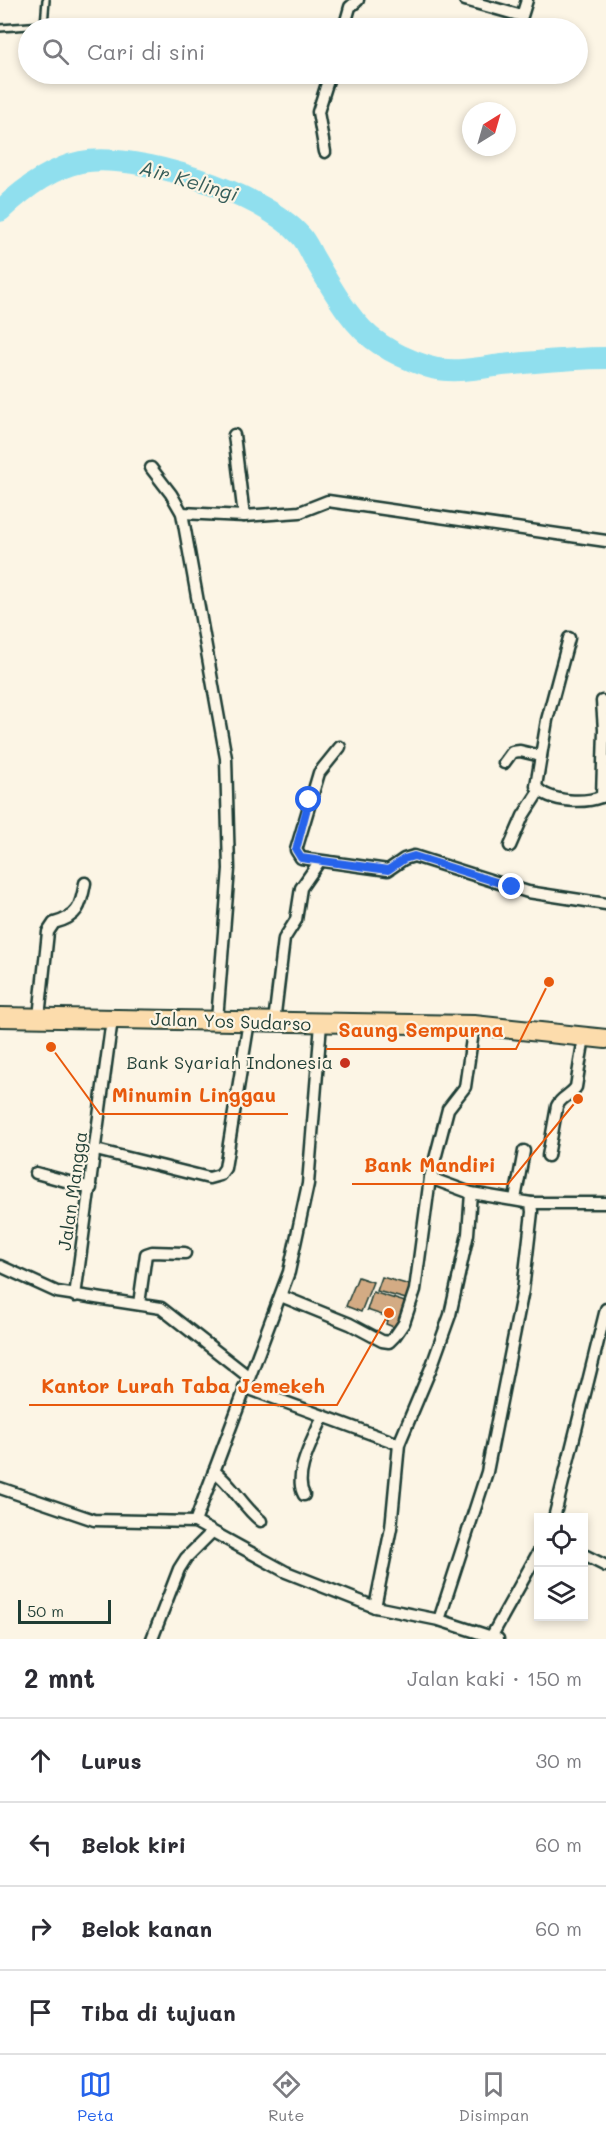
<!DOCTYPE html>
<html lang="id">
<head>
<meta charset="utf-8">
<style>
	body { margin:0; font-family:Mali,sans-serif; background:#f7f7f7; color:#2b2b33 }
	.controls { position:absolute; right:18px; bottom:18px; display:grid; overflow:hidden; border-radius:0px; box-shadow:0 3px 9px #0003 }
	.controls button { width:54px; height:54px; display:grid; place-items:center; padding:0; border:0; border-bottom:2px solid #e1e1e2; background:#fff; color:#2b2b33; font:30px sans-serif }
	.compass { position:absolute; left:462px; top:102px; width:54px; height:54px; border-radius:50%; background:#fff; box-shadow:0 3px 9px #0003; rotate:37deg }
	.scale { position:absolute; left:18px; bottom:15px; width:93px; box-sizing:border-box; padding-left:6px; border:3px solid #1f3d34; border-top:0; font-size:16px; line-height:21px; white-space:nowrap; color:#1f3d34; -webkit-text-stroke:4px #fcf5e5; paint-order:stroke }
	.stop { position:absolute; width:18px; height:18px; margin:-14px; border:4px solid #2563eb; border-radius:50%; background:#fff }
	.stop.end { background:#2563eb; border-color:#fff; box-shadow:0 2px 6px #0008 }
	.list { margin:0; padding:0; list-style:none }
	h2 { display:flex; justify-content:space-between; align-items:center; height:78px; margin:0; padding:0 24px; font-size:26px }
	h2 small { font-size:20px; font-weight:400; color:#7c7c81 }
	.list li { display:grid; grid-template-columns:39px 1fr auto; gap:18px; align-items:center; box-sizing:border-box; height:84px; padding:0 24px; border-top:2px solid #e1e1e2 }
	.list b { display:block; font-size:22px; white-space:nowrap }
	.list em { font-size:20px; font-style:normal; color:#7c7c81 }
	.icon { flex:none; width:33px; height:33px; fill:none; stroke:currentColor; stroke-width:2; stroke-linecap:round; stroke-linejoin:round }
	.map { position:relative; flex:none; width:606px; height:1639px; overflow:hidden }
	.search { position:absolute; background:#fff; box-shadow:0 3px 9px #0003; left:18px; right:18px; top:18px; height:66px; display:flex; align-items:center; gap:15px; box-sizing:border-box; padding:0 21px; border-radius:33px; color:#7c7c81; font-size:22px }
	.sheet { height:414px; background:#fff }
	nav { display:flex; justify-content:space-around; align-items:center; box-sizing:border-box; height:84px; border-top:2px solid #e1e1e2; background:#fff; font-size:16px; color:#7c7c81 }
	nav a { display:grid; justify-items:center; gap:3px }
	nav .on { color:#2563eb }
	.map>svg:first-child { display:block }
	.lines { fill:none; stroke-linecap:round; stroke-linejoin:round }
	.river { stroke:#90dfee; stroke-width:22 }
	.building { fill:#d3ab84; stroke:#1f3d34; stroke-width:1.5 }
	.service-casing { stroke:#1f3d34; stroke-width:10 }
	.minor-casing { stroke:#1f3d34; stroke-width:15 }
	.trunk-casing { stroke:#1f3d34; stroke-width:22 }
	.service { stroke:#fcf5e5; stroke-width:5 }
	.minor { stroke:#fcf5e5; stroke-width:10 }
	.trunk { stroke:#fcdcac; stroke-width:18 }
	.route { stroke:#2563eb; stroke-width:8 }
	.poi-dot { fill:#c8321e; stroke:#fcf5e5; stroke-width:2 }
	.labels { text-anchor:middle; stroke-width:4.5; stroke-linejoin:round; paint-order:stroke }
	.street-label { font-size:18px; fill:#1f3d34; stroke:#fcf5e5 }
	.poi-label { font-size:18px; fill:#1f3d34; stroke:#fcf5e5; text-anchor:end }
	.water-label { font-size:20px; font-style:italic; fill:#365d59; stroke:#fcf5e5 }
	.leader { fill:none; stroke:#e8590c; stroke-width:2 }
	.callout-dot { fill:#e8590c; stroke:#fcf5e5; stroke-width:2 }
	.callout-label { font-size:20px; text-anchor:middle; font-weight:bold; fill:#e8590c; stroke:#fcf5e5; stroke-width:4.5; stroke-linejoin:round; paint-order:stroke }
</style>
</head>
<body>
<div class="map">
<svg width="606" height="1639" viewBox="0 0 606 1639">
	<rect width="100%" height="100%" fill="#fcf5e5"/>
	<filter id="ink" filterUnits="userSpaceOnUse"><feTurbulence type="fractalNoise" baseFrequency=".0167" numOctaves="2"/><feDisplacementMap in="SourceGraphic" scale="12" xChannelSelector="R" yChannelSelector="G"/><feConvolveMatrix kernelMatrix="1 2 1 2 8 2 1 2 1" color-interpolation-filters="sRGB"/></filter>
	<g filter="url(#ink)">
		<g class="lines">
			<!-- river -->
			<path class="river" d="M0,211C21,191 51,168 81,162C135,151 263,193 300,235C306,241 310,251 314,258C330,285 352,327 380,344C393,353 414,362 429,367C452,374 479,368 502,365C537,362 571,358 606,358"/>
		</g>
		<!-- building -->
		<g class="building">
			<polygon points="358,1277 373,1282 361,1312 346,1306"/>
			<polygon points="382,1277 410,1285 406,1299 377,1291"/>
			<polygon points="373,1292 405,1302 396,1328 386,1324 388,1317 367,1310"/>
		</g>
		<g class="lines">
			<!-- service casing -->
			<g class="service-casing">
				<polyline id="service" points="0,28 44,25 46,0"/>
			</g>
			<!-- minor casing -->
			<g class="minor-casing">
				<g id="minor">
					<polyline points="465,0 522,16 527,0"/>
					<polyline points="344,28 350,7 358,0"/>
					<polyline points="325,152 318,112 330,74"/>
					<polyline points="234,435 244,516 300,512 328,501 606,541"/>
					<polyline points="151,468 171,494 182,513 226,758 229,869 217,1020"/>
					<polyline points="182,513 244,516"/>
					<path d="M569,638L547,720L536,786C546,803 592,805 606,794"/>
					<polyline points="340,747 319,773 296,850 301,858 388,870 404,859 414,856 528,892 606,904"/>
					<polyline points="504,763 512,752 520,751 541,756"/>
					<polyline points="602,797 604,730 602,701"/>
					<polyline points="510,846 523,816 539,791"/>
					<path d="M39,1017L48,932L54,923C78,917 81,906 85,883"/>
					<polyline points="274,1022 284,939 296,920 301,888 319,862"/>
					<polyline points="96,1150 209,1178 220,1175 225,1168 249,1021"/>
					<path d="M548,1156L557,1106C561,1097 571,1095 576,1087L584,1037"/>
					<polyline points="36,1173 91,1188"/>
					<polyline points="430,1178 471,1193 531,1203 532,1212 523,1290 487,1472 439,1620"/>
					<polyline points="515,1199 524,1151"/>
					<polyline points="531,1203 606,1203"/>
					<polyline points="0,1266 57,1292 161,1308 249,1377"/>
					<polyline points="75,1296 112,1019"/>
					<polyline points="281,1296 350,1324 382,1341 389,1342 395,1336 404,1323 415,1290 430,1178 448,1109 465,1087 474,1025"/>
					<polyline points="139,1304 146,1254 152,1252 185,1253"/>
					<polyline points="244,1387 399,1444"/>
					<path d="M214,1471C233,1485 242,1506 261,1521"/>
					<polyline points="0,1488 94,1520 195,1522 286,1572 375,1607 439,1620 498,1639"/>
					<path d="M304,1495C292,1474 315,1437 323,1416"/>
					<polyline points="554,1518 606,1309"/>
					<polyline points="195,1522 289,1272 308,1184 321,1024"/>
					<polyline points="584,1555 606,1566"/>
					<polyline points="375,1607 391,1528 399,1444 431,1368 450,1315 468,1234 471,1193"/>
					<polyline points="152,1639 179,1569 186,1558 212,1532"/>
					<polyline points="490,1639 538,1553"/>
				</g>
			</g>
			<!-- trunk casing -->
			<g class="trunk-casing">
				<polyline id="trunk" points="0,1017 474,1025 606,1039"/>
			</g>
			<!-- service -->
			<use href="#service" class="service"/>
			<!-- minor -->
			<use href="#minor" class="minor"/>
			<!-- trunk -->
			<use href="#trunk" class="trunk"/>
		</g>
	</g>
	<g class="lines" filter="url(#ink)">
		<!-- route -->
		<polyline class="route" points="309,800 296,850 301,858 388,870 404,859 414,856 512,887"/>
	</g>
	<!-- markers -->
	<circle class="poi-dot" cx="345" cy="1063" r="6"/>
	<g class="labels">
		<!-- street labels -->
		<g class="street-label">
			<text transform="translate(231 1022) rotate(2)" y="6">Jalan Yos Sudarso</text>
			<text transform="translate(73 1191) rotate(-82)" y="6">Jalan Mangga</text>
		</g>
		<!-- poi labels -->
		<g class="poi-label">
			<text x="333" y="1069">Bank Syariah Indonesia</text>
		</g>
		<!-- water labels -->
		<g class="water-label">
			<text transform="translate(189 181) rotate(16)" y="7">Air Kelingi</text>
		</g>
	</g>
	<!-- callouts -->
	<path class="leader" d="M549 982L516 1049H326M51 1047L100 1114H288M578 1099L508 1184H352M389 1313L337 1405H29"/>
	<g class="callout-dot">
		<circle cx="549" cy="982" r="6"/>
		<circle cx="51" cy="1047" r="6"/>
		<circle cx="578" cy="1099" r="6"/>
		<circle cx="389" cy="1313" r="6"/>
	</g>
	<g class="callout-label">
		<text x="421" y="1037">Saung Sempurna</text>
		<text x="194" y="1102">Minumin Linggau</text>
		<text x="430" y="1172">Bank Mandiri</text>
		<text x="183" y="1393">Kantor Lurah Taba Jemekeh</text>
	</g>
</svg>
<div class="controls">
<button><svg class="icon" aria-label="locate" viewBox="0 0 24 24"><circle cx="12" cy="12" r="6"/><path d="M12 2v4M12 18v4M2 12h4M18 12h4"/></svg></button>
<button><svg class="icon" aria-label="layers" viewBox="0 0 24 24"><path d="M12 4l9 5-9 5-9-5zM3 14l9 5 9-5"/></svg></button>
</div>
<svg class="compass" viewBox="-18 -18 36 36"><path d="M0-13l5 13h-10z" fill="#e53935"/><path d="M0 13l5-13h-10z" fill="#7c7c81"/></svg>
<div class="scale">50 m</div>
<div class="stop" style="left:309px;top:800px"></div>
<div class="stop end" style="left:512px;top:887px"></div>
<div class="search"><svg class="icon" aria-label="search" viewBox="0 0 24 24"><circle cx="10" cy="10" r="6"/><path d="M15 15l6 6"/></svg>Cari di sini</div>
</div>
<section class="sheet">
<h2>2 mnt<small>Jalan kaki · 150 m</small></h2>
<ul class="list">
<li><svg class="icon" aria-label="ahead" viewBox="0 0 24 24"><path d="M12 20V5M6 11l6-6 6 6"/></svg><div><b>Lurus</b></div><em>30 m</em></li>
<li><svg class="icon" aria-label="left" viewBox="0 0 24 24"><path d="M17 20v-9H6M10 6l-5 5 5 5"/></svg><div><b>Belok kiri</b></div><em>60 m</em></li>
<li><svg class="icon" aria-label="right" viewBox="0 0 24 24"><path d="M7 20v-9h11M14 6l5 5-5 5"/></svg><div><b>Belok kanan</b></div><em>60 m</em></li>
<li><svg class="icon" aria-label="arrive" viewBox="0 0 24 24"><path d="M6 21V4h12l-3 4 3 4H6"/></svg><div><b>Tiba di tujuan</b></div></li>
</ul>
</section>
<nav>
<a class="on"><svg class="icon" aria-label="map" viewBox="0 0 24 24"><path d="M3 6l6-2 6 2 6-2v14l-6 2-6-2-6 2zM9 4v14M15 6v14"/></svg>Peta</a>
<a><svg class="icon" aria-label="directions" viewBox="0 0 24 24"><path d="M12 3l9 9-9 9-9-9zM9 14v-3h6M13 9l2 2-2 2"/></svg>Rute</a>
<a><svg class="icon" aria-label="saved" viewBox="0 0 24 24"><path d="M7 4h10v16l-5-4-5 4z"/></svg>Disimpan</a>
</nav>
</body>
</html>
